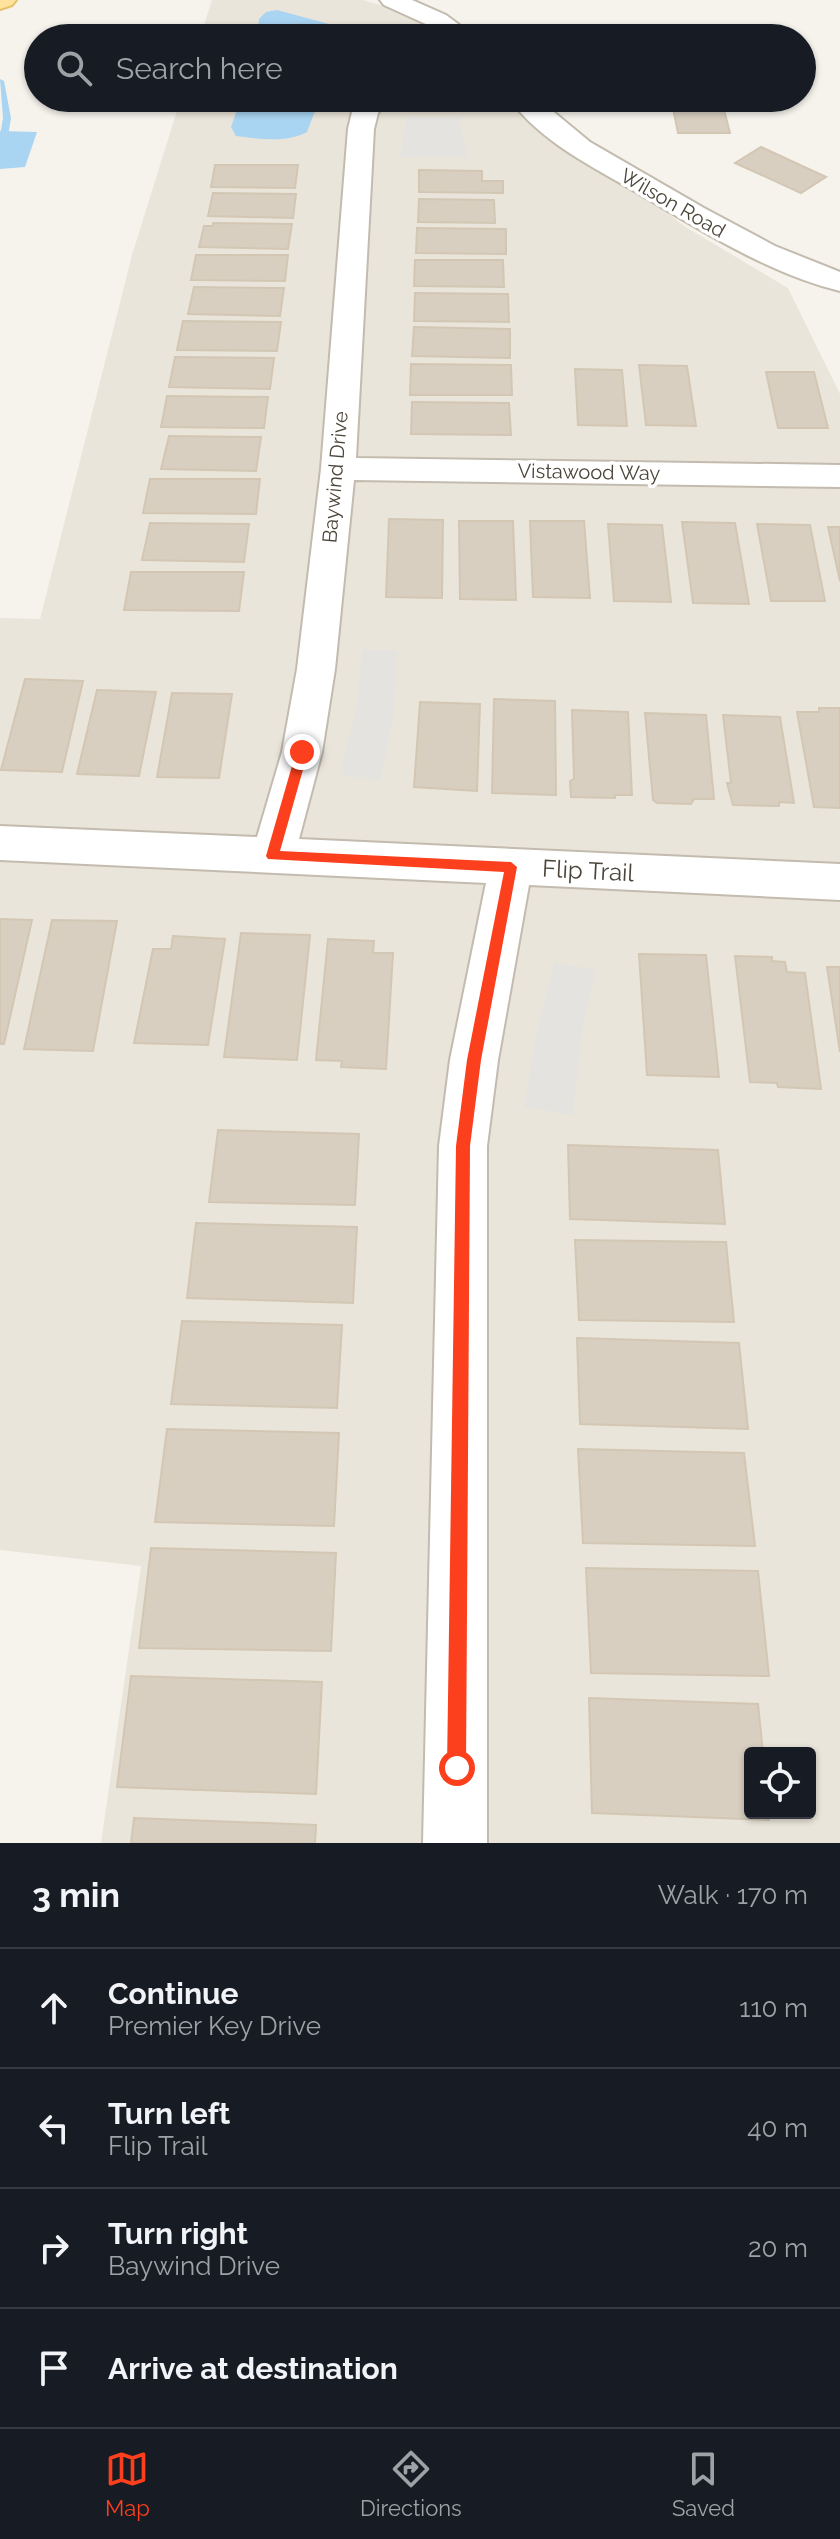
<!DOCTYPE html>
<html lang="en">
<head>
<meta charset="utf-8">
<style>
	body { margin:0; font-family:Raleway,sans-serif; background:#242831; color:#f1f3f6 }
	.controls { position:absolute; right:24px; bottom:24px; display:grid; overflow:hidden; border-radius:8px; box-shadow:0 2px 6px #0004 }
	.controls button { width:72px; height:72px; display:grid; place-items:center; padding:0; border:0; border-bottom:2px solid #363941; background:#171b24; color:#f1f3f6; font:40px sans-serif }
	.stop { position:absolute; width:24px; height:24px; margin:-18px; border:6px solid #fc3f1d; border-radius:50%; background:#fff }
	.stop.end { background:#fc3f1d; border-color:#fff; box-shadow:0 2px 8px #0008 }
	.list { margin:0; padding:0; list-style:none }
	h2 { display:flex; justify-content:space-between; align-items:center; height:104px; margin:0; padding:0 32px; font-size:34px }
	h2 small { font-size:26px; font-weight:400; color:#9ea1a6 }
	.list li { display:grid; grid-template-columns:52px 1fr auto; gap:24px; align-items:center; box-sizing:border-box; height:120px; padding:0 32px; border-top:2px solid #363941 }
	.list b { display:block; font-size:30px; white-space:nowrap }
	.list p { margin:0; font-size:26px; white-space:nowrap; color:#9ea1a6 }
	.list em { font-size:26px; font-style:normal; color:#9ea1a6 }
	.icon { flex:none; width:44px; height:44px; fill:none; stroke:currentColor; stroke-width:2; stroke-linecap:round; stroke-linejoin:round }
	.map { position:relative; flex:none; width:840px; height:1843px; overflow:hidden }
	.search { position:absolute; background:#171b24; box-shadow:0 2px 6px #0004; left:24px; right:24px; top:24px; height:88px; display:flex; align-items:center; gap:20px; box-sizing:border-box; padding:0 28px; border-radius:44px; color:#9ea1a6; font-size:30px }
	.sheet { height:584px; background:#171b24 }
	nav { display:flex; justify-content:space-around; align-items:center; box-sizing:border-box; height:112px; border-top:2px solid #363941; background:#171b24; font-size:22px; color:#9ea1a6 }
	nav a { display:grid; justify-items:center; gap:4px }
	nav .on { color:#fc3f1d }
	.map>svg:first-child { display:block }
	.residential { fill:#eae5da; fill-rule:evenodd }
	.parking { fill:#e5e3e0 }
	.water { fill:#a9d4f2 }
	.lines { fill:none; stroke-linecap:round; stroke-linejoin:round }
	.stream { fill:#a9d4f2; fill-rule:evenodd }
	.building { fill:#d8cfc1; stroke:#d3c7b4; stroke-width:2 }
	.street-casing { stroke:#c2bbae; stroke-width:4 }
	.primary-casing { stroke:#e6c16a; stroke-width:4 }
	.street { fill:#fff; fill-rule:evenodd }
	.primary { fill:#ffe39c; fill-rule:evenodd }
	.route { fill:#fc3f1d }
	.labels { text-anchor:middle; stroke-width:7; stroke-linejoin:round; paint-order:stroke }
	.far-street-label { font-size:20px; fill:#4b4439; stroke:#fff }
	.street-label { font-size:24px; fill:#4b4439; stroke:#fff }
</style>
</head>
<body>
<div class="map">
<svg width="840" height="1843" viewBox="0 0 840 1843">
	<rect width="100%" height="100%" fill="#f6f3ec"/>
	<!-- residential -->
	<g class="residential">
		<polygon points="212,0 363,0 411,14 446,38 200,38"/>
		<path d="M181,98H520L684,226L788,288L840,394V1843H101L141,1566L0,1550V618L40,619L132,255ZM750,1753H810V1813H750Z"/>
	</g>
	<!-- parking -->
	<g class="parking">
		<polygon points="406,117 459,117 467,157 400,157"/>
		<polygon points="362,649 397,650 394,714 380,782 340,774 356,709"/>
		<polygon points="554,962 595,970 581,1037 573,1115 524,1107 536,1034"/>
	</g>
	<!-- water -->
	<g class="water">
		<polygon points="277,10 333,25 359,38 257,38 259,19 266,12"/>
		<path d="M241,98H320L307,132C286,143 260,139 236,136L231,127Z"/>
		<polygon points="0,131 37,132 25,167 0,169"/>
	</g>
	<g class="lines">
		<!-- stream -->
		<polygon class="stream" points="0,79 4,81 11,118 4,161 0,164 0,135 3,118"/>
	</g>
	<!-- building -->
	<g class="building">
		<polygon points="671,98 721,98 730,133 678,133"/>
		<polygon points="761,147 826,177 801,193 735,163"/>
		<polygon points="215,165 298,165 295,188 211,187"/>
		<polygon points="419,170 482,171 482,181 503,181 503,193 419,192"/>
		<polygon points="213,193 296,194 293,218 208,216"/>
		<polygon points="419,199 494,200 495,223 418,222"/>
		<polygon points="213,223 292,224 288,249 199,247 204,226 213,226"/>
		<polygon points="417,228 506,229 506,254 416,253"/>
		<polygon points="196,255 288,255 285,281 191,280"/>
		<polygon points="415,260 503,260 504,287 414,286"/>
		<polygon points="194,287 284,288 280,316 188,314"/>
		<polygon points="415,293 508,294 509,322 414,321"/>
		<polygon points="183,321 281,322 277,351 177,350"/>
		<polygon points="414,327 510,329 510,358 412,356"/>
		<polygon points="175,357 274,358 270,389 169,387"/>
		<polygon points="411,364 511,365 512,395 410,395"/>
		<polygon points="639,365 687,366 696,426 646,425"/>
		<polygon points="575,369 622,370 627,426 578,425"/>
		<polygon points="766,372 814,372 828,428 778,428"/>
		<polygon points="167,396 268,397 264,428 161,427"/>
		<polygon points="412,402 509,403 511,435 411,434"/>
		<polygon points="169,436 261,437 256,471 161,469"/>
		<polygon points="150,479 260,479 256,514 143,513"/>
		<polygon points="389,519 443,520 442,598 386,597"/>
		<polygon points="459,521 513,521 516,600 460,599"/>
		<polygon points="530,521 584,521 590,598 533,597"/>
		<polygon points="682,522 735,523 749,604 693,603"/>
		<polygon points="150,523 249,524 244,562 142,560"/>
		<polygon points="608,524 662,525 671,602 614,601"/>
		<polygon points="757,524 810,525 825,601 771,601"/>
		<polygon points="828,527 840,527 840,581"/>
		<polygon points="131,572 244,572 239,611 124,610"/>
		<polygon points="25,679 83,681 62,772 1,770"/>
		<polygon points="97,690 156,692 139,776 77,774"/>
		<polygon points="172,693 232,694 219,778 157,777"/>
		<polygon points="494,699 555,701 556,795 492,793"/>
		<polygon points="420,702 480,704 477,791 414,787"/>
		<polygon points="819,708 840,708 840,808 814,807 797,712 819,712"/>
		<polygon points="572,710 628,712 632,795 615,795 615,798 571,797 570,781 574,779"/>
		<polygon points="645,713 706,715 714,799 694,799 691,804 657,803 653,800"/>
		<polygon points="723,715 780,717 794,803 779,802 779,806 733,805 727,783 731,783"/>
		<polygon points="0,919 32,920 4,1044 0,1044"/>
		<polygon points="52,920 117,921 93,1051 24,1049"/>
		<polygon points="241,933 310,935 297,1060 224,1057"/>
		<polygon points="173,936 225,939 208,1045 134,1043 153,949 171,949"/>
		<polygon points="328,939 374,941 373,953 393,953 386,1069 341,1067 342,1061 316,1060"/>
		<polygon points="639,954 706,955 719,1077 647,1075"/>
		<polygon points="735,956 772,957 772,961 785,962 787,972 805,973 821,1089 778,1087 777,1083 750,1082"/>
		<polygon points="827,967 840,967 840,1052"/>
		<polygon points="218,1130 359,1134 355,1205 209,1202"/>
		<polygon points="568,1145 718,1150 725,1224 570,1219"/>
		<polygon points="196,1223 357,1227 353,1303 187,1298"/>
		<polygon points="575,1240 726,1242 734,1322 579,1320"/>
		<polygon points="182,1321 342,1325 337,1408 171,1404"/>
		<polygon points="577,1338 739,1343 748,1429 580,1424"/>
		<polygon points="167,1429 339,1433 334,1526 155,1522"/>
		<polygon points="578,1449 744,1453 755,1546 583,1543"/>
		<polygon points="151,1548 336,1553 331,1651 139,1648"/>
		<polygon points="586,1568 758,1571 769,1676 591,1673"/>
		<polygon points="131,1676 322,1682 316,1794 117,1787"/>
		<polygon points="589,1698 758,1704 763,1753 750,1753 750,1813 769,1813 769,1820 592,1813"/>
		<polygon points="134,1818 316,1825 315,1843 131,1843"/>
	</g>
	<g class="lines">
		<!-- street casing -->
		<g class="street-casing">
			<g id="street">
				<polygon points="380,0 412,0 446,15 477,38 448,38 428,25 384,5"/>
				<polygon points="362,98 389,98 378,113 374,129 356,458 840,465 840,487 354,480 335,669 322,752 299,839 840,864 840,900 529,885 498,1060 487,1146 487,1843 423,1843 439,1146 450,1060 486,883 0,860 0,826 257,837 282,752 297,669 321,469 348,129 352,112"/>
				<path d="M509,98H537L590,142L704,208L775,246L840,272V291C767,273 701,230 636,192C593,167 539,141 509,98Z"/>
			</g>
		</g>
		<!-- primary casing -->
		<g class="primary-casing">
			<polygon id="primary" points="0,0 16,0 12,5 0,9"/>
		</g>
		<!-- street -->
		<use href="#street" class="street"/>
		<!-- primary -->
		<use href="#primary" class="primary"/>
	</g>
	<!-- route -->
	<polygon class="route" points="302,747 308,752 280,851 511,862 517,867 481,1060 470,1146 466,1768 463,1774 457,1777 450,1774 447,1768 456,1146 467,1060 504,872 268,859 266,856 296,752"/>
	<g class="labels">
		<!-- far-street labels -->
		<g class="far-street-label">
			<text transform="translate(673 203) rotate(30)" y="7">Wilson Road</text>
			<text transform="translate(589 472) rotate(1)" y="7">Vistawood Way</text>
			<text transform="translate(335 477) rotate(-85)" y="7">Baywind Drive</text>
		</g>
		<!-- street labels -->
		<g class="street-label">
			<text transform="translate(588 871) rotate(3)" y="8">Flip Trail</text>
		</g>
	</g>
</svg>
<div class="controls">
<button><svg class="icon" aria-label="locate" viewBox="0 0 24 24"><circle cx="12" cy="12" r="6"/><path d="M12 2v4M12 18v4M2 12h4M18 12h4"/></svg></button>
</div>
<div class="stop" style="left:457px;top:1768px"></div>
<div class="stop end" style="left:302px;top:752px"></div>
<div class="search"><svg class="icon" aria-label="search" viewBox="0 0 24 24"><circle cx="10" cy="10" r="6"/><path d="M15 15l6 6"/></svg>Search here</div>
</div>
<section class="sheet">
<h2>3 min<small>Walk · 170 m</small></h2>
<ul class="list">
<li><svg class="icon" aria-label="ahead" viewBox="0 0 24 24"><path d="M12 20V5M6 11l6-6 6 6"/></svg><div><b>Continue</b><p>Premier Key Drive</p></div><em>110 m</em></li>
<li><svg class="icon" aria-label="left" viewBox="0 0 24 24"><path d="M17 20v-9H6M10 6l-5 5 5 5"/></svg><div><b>Turn left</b><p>Flip Trail</p></div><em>40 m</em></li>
<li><svg class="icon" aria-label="right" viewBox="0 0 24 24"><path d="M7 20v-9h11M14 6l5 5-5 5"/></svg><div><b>Turn right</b><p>Baywind Drive</p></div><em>20 m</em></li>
<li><svg class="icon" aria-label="arrive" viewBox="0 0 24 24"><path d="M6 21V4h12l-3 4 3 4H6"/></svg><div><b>Arrive at destination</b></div></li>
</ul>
</section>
<nav>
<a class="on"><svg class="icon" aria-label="map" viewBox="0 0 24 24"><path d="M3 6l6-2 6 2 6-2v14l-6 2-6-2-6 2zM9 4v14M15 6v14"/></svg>Map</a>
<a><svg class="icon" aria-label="directions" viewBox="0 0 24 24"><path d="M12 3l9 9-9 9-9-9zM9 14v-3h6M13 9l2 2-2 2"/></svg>Directions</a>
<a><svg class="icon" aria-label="saved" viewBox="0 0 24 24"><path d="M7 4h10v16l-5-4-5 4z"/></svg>Saved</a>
</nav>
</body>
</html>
